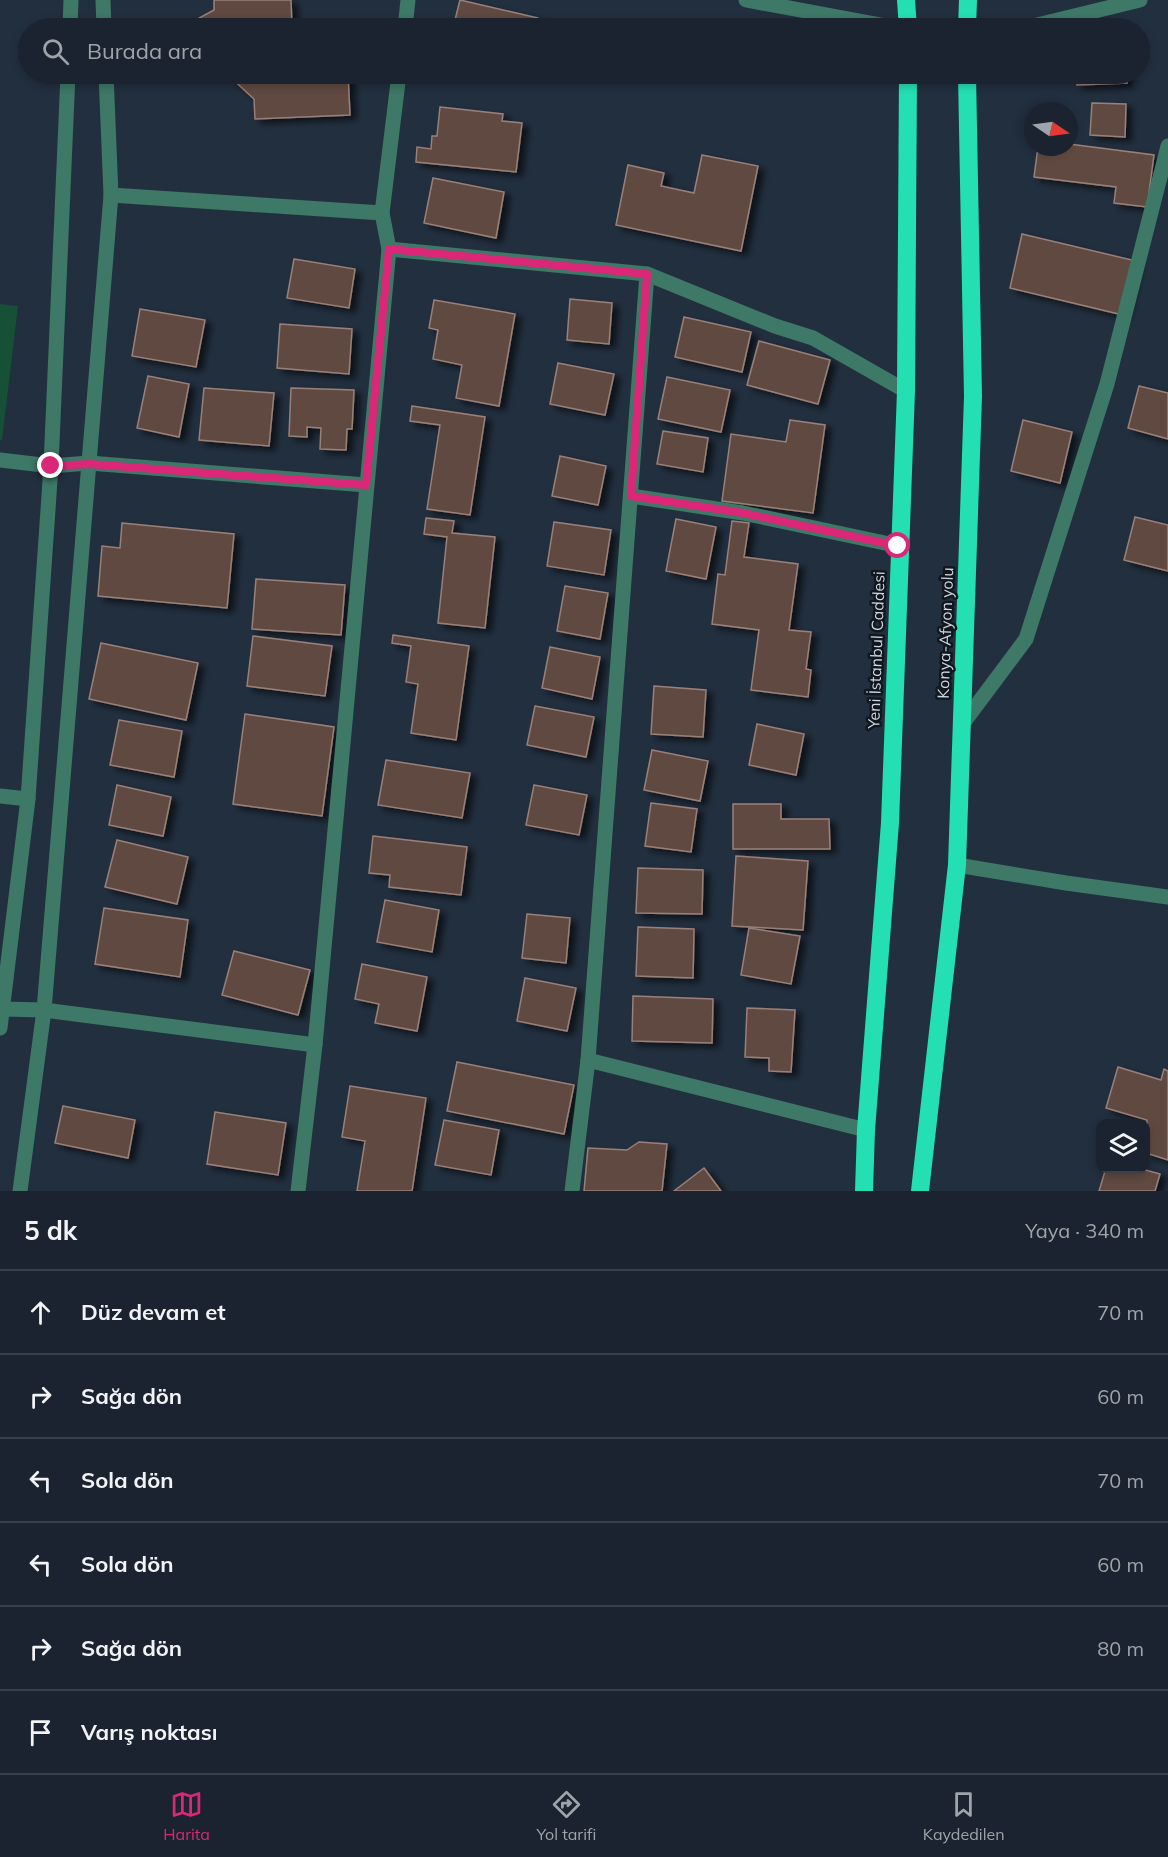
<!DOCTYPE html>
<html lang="tr">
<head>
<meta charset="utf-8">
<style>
	body { margin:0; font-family:Mulish,sans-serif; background:#232b37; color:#f1f3f6 }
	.controls { position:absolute; right:18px; bottom:18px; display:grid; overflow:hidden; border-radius:12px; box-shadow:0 3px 9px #0003 }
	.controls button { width:54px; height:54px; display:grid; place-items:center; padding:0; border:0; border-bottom:2px solid #38404b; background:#1a232f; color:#f1f3f6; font:30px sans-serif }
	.compass { position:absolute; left:1024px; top:102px; width:54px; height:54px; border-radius:50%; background:#1a232f; box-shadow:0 3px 9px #0003; rotate:103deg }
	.stop { position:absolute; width:18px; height:18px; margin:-14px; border:4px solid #db2777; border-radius:50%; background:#fff }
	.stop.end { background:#db2777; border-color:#fff; box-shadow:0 2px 6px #0008 }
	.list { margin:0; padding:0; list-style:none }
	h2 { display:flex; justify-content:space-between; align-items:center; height:78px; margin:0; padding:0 24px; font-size:26px }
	h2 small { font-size:20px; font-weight:400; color:#9fa4aa }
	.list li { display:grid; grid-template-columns:39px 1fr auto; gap:18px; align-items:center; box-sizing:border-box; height:84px; padding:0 24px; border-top:2px solid #38404b }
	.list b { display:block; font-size:22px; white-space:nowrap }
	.list em { font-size:20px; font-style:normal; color:#9fa4aa }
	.icon { flex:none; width:33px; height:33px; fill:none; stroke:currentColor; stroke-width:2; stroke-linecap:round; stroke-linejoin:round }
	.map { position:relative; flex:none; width:1168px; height:1191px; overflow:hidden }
	.search { position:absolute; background:#1a232f; box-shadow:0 3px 9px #0003; left:18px; right:18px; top:18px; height:66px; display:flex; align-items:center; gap:15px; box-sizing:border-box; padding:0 21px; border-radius:33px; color:#9fa4aa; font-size:22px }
	.sheet { height:582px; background:#1a232f }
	nav { display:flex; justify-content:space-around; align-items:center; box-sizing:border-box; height:84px; border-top:2px solid #38404b; background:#1a232f; font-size:16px; color:#9fa4aa }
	nav a { display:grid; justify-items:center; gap:3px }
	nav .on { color:#db2777 }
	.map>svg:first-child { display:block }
	.green { fill:#165036 }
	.building { fill:#5f4841; stroke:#9a8078; stroke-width:1.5; filter:url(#shadow) }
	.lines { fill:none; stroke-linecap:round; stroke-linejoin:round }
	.minor { stroke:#3e7866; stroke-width:15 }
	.highway { stroke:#24dfb2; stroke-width:18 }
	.route { stroke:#db2777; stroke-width:8 }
	.labels { text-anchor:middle; stroke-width:5; stroke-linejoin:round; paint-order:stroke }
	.street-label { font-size:16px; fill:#cfd7e2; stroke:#11171e }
</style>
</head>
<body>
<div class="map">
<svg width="1168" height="1191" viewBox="0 0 1168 1191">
	<defs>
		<filter id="shadow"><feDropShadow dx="6" dy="4" stdDeviation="3" flood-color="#0009"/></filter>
	</defs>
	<rect width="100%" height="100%" fill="#222f3f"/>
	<!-- green -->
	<polygon class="green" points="0,304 18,306 2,440 0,440"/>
	<!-- building -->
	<g class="building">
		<polygon points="214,0 291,0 292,28 191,28 192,22 214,10"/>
		<polygon points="460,0 538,18 535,28 470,28 454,24"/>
		<polygon points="227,74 348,74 350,115 255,119 254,99"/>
		<polygon points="1077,74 1127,74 1127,83 1077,85"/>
		<polygon points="1092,103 1126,104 1125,137 1090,135"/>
		<polygon points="440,107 503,114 502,121 522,123 516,172 416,162 417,147 431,149 432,136 437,136"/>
		<polygon points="1069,144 1154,155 1147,207 1114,203 1116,187 1034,177 1038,147 1069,147"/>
		<polygon points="702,155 758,166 741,251 616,225 628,165 664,173 661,186 694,193"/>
		<polygon points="433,178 504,192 496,238 424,223"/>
		<polygon points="1022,234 1136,261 1123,315 1010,288"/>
		<polygon points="294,259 355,269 349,308 287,298"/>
		<polygon points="570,299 612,303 609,344 567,340"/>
		<polygon points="434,300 515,314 499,406 456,398 462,365 433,359 438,330 429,328"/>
		<polygon points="140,309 205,320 196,367 132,356"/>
		<polygon points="684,317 751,332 742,372 675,357"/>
		<polygon points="280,324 352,329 349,374 277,368"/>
		<polygon points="759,341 830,360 818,404 747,385"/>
		<polygon points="558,363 614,374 605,415 550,404"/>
		<polygon points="148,376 189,384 179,437 137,428"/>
		<polygon points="667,377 730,390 721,432 658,419"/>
		<polygon points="1139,386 1168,393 1168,439 1128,428"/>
		<polygon points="204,388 274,393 269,446 199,440"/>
		<polygon points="291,388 354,390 352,429 347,429 346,450 320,449 321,428 307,427 307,437 289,436"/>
		<polygon points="412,406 485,417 470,515 427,509 440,425 410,421"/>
		<polygon points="790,420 825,425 813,513 722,501 731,434 786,442"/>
		<polygon points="1023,420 1072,432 1060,483 1011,471"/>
		<polygon points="663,431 708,438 703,472 657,464"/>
		<polygon points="560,456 606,466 598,505 552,496"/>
		<polygon points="1135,517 1168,525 1168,571 1124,560"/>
		<polygon points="426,518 454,521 452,533 495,537 485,628 438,623 447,537 424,534"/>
		<polygon points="676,519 716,527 706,579 666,571"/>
		<polygon points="732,521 749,523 744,557 798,564 789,630 811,632 806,669 811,670 808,697 751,690 759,630 712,624 718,574 725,575"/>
		<polygon points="554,522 611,530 604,575 547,566"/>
		<polygon points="122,523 234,534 227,608 98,596 102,546 120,548"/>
		<polygon points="256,579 345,585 341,635 252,629"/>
		<polygon points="565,586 608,593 600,639 557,631"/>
		<polygon points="393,635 469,646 456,740 411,733 418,684 406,682 411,646 392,643"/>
		<polygon points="253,636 332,646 325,696 247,686"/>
		<polygon points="101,643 198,663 186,720 89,699"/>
		<polygon points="550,647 600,657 592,699 542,688"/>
		<polygon points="654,686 706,690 703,737 651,734"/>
		<polygon points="535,706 594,717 586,757 527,745"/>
		<polygon points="245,714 334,727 322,816 233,804"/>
		<polygon points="119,720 182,731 174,777 110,765"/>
		<polygon points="757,724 804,734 796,775 749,765"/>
		<polygon points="652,750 708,761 700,801 644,790"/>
		<polygon points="386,760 470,773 462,818 378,805"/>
		<polygon points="117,785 171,797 163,836 109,825"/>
		<polygon points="534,785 587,795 579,835 526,825"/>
		<polygon points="651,803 697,809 691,852 645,846"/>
		<polygon points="733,804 781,804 781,819 829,819 830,849 733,849"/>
		<polygon points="373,836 467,847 461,895 389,887 390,875 369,873"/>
		<polygon points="117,840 188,857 177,904 105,887"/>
		<polygon points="736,856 808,861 803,930 732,926"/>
		<polygon points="638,868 703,870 702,914 636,913"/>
		<polygon points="385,900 439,910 432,952 377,942"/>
		<polygon points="104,908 188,920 180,977 95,964"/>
		<polygon points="527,914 570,918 566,963 522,958"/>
		<polygon points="638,927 694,929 693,978 636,976"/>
		<polygon points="749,928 800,936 791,984 741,975"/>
		<polygon points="234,951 310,970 298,1015 222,995"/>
		<polygon points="362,964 427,977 417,1031 375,1023 379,1004 355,999"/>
		<polygon points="525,978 576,988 567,1031 517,1021"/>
		<polygon points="633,996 713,999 712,1043 632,1041"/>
		<polygon points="747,1008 795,1010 791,1072 769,1071 769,1058 745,1057"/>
		<polygon points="457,1062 574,1085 564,1134 447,1111"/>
		<polygon points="1118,1067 1161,1080 1164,1069 1168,1071 1168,1160 1146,1153 1147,1120 1106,1108"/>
		<polygon points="350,1086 426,1098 412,1191 357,1191 365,1141 342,1137"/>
		<polygon points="63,1106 135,1120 128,1158 55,1143"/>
		<polygon points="215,1112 286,1123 278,1175 207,1164"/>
		<polygon points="444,1120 499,1130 491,1175 435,1165"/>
		<polygon points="639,1142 667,1144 662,1191 584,1191 588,1148 627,1150"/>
		<polygon points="704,1168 721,1191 674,1191"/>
		<polygon points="1106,1168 1138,1168 1160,1174 1155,1191 1099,1191"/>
	</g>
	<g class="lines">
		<!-- minor -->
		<g class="minor">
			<polyline points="103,0 104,28"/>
			<polyline points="746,0 897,28"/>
			<polyline points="70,28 71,0"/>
			<polyline points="405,28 408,0"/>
			<polyline points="1025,28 1140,0"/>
			<polyline points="111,195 382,213"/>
			<polyline points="389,249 647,274 775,326 813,338 906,391"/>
			<polyline points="0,460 51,466 89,463 366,485"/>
			<polyline points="631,496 743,513 899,546"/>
			<polyline points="961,726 1026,639 1107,384 1168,146"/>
			<polyline points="0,796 28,799"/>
			<polyline points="957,865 1066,883 1168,897"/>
			<polyline points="2,1009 44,1010 315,1045"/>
			<polyline points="0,1028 28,799 51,466 68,74"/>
			<polyline points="588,1060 866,1130"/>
			<polyline points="20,1191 44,1010 111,195 106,74"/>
			<polyline points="298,1191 315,1045 389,249 382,213 399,74"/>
			<polyline points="572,1191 588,1060 647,274"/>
		</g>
		<!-- highway -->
		<g class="highway">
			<polyline points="906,0 908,28"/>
			<polyline points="967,28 968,0"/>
			<polyline points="864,1191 866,1130 890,823 906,391 908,74"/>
			<polyline points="920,1191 957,865 973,396 967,74"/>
		</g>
	</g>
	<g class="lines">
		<!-- route -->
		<polyline class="route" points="51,466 89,464 366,485 389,249 647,274 631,496 743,513 898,546"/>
	</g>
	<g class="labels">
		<!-- street labels -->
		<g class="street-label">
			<text transform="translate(945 633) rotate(-88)" y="6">Konya-Afyon yolu</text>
			<text transform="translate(876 650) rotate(-88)" y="6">Yeni İstanbul Caddesi</text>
		</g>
	</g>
</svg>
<div class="controls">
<button><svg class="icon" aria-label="layers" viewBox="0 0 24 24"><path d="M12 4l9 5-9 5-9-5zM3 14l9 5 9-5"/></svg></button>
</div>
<svg class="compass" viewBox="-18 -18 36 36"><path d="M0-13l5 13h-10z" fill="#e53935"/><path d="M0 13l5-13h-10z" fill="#9fa4aa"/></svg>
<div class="stop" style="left:898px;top:546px"></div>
<div class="stop end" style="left:51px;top:466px"></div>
<div class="search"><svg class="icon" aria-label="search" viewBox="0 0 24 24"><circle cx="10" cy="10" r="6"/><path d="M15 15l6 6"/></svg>Burada ara</div>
</div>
<section class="sheet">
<h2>5 dk<small>Yaya · 340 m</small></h2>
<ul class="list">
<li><svg class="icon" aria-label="ahead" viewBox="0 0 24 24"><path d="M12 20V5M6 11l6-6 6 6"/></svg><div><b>Düz devam et</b></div><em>70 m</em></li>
<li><svg class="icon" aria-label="right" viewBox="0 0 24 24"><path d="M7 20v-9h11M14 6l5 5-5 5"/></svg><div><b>Sağa dön</b></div><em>60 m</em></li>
<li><svg class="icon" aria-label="left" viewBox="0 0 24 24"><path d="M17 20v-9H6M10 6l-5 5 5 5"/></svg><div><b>Sola dön</b></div><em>70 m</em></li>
<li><svg class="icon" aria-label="left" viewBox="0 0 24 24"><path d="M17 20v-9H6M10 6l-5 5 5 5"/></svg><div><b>Sola dön</b></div><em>60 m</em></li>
<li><svg class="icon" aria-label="right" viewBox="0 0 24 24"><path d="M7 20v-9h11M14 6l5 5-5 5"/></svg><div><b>Sağa dön</b></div><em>80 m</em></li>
<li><svg class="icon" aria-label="arrive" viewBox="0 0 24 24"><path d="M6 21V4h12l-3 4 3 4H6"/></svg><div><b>Varış noktası</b></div></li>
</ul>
</section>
<nav>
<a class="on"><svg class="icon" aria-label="map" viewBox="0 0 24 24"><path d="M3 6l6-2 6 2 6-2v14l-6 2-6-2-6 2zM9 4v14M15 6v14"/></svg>Harita</a>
<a><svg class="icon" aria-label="directions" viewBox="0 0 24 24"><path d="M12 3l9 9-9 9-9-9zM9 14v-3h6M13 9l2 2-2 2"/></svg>Yol tarifi</a>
<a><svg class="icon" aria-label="saved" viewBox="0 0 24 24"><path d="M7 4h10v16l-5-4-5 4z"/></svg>Kaydedilen</a>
</nav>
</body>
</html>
